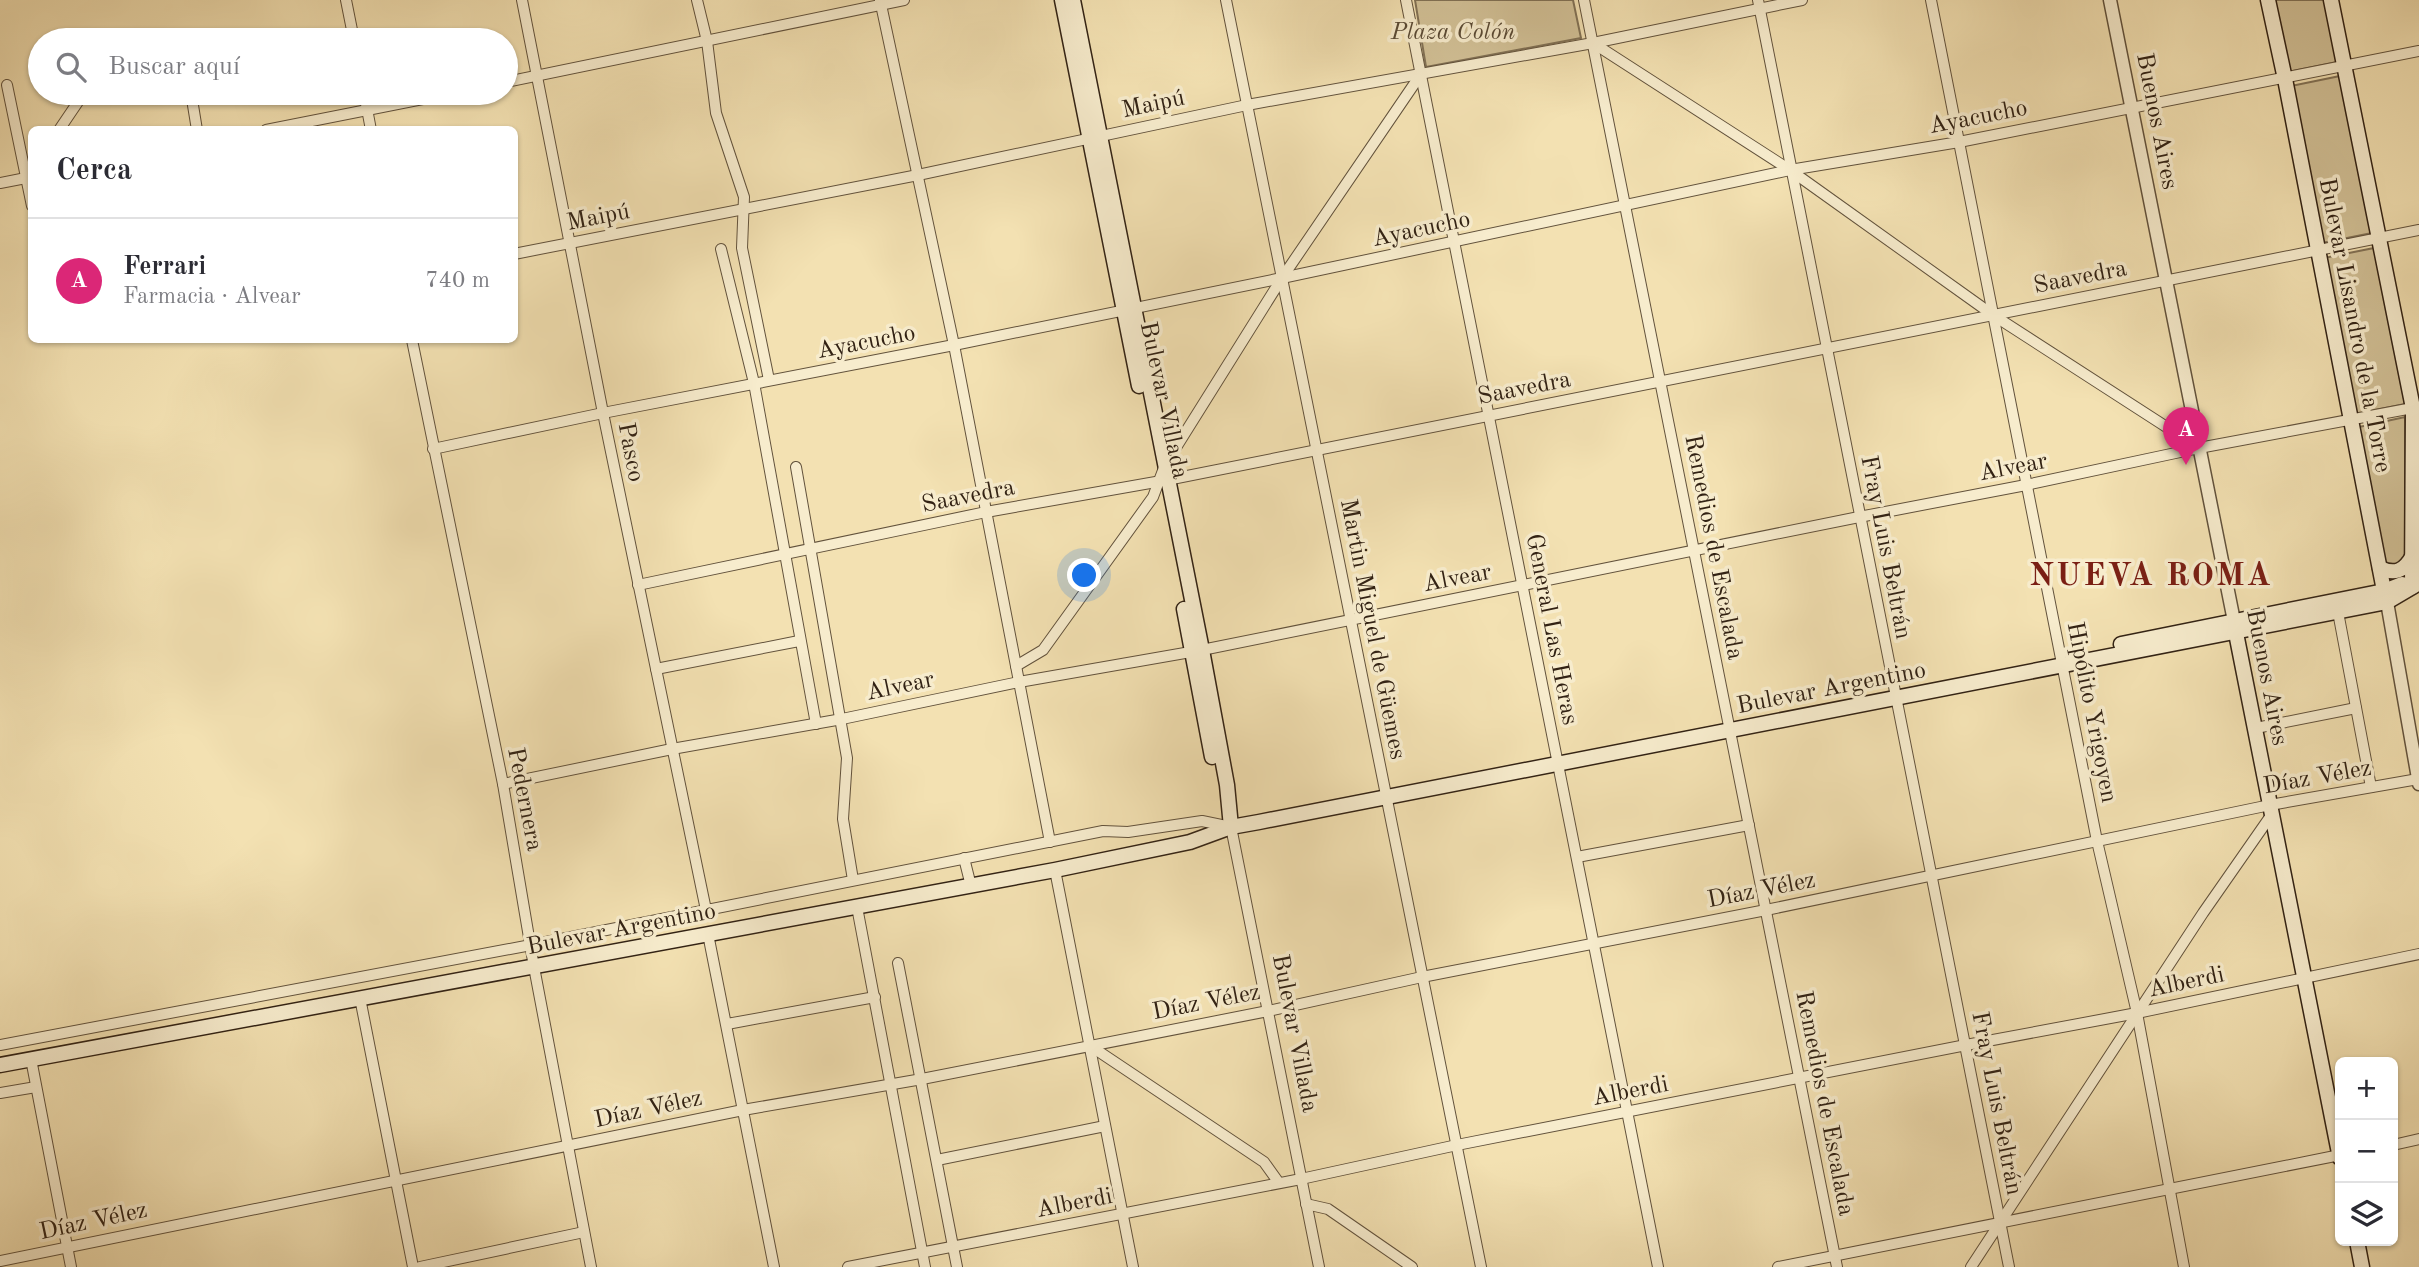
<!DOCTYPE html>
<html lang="es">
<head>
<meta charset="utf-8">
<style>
	body { margin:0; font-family:"Old Standard TT",serif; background:#f7f7f7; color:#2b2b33 }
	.controls { position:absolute; right:21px; bottom:21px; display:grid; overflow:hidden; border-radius:10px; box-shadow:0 2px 5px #0004 }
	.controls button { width:63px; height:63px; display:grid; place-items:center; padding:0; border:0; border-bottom:2px solid #e1e1e2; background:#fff; color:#2b2b33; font:35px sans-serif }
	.you { position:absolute; left:1085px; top:576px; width:24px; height:24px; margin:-18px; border:5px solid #fff; border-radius:50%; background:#1a73e8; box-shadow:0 0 0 10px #1a73e833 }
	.badge { display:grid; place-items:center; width:46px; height:46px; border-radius:50%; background:#db2777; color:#fff; font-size:23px; font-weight:700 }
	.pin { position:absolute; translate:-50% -58px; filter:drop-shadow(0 2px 4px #0008) }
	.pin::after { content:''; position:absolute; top:37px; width:24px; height:21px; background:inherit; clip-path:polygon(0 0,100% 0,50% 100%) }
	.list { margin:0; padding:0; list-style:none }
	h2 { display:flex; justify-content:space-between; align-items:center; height:91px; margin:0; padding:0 28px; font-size:30px }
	h2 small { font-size:23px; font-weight:400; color:#7c7c81 }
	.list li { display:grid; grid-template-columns:46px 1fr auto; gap:21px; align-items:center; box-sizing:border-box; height:126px; padding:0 28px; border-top:2px solid #e1e1e2 }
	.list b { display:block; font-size:26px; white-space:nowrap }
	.list p { margin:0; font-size:23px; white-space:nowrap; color:#7c7c81 }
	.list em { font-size:23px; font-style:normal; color:#7c7c81 }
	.icon { flex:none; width:38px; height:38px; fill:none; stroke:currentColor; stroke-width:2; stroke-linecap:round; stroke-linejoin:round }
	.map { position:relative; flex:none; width:2419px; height:1267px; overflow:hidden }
	.search { position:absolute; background:#fff; box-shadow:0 2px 5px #0004; left:28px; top:28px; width:490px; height:77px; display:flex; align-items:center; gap:18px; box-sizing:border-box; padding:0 24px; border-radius:38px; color:#7c7c81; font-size:26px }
	.panel { position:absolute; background:#fff; box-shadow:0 2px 5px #0004; left:28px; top:126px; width:490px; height:217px; border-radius:10px }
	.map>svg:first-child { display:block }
	.green { fill:#d2c197; stroke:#827256; stroke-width:2 }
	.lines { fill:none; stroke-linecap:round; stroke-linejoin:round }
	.minor-casing { stroke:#62523c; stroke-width:12 }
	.tertiary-casing { stroke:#62523c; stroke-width:15 }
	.secondary-casing { stroke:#322214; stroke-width:17 }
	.minor { stroke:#f7eccd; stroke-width:10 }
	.tertiary { stroke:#f7eccd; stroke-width:12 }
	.secondary { stroke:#f7eccd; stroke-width:14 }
	.labels { text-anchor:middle; stroke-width:7; stroke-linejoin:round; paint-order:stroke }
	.park-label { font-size:24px; font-style:italic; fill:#5a4a35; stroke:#f7eccd }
	.street-label { font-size:24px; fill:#322214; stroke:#f7eccd }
	.district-label { font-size:32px; font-weight:bold; letter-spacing:2px; fill:#7a1f14; stroke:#f7eccd }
</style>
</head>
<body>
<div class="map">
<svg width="2419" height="1267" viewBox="0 0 2419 1267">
	<rect width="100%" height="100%" fill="#f3e1b2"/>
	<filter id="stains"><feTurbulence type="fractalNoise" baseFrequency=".00286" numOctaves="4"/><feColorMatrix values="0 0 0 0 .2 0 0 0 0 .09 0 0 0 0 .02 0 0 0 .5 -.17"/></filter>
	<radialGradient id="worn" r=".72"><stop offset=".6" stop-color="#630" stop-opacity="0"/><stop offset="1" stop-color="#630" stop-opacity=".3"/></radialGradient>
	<!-- green -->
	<g class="green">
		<polygon points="1415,0 1573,0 1581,38 1426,67"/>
		<polygon points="2274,0 2325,0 2337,62 2288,72"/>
		<polygon points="2340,76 2372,233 2322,243 2291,86"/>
		<polygon points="2374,248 2405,404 2356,414 2324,258"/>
		<polygon points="2405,417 2405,560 2396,569 2386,567 2359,427"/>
	</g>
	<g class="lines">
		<!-- minor casing -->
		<g class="minor-casing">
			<g id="minor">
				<polyline points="346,0 354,40"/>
				<polyline points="522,0 603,413 706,910"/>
				<polyline points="697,0 707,41 716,113 744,197 742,248 769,380"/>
				<polyline points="880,0 954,345 1050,842"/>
				<polyline points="1226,0 1481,1267"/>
				<polyline points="1406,0 1658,1267"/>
				<polyline points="1584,0 1837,1267"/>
				<polyline points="1758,0 2009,1267"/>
				<polyline points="1931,0 2097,841 2137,1013 2184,1267"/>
				<polyline points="1593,43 1790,170 1993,315 2199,448"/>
				<polyline points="506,82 904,0"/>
				<polyline points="7,85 32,206"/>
				<polyline points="191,93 197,130"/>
				<polyline points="364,93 371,130"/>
				<polyline points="59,130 84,93"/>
				<polyline points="266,130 453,93"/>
				<polyline points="0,183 31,177"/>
				<polyline points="721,249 754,383 816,724"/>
				<polyline points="514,254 918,175 1247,105 1593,43 1802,0"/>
				<polyline points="412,340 503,784 534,967 591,1267"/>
				<polyline points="433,449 603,413 954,345 1282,278 1790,170 1959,142 2419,51"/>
				<polyline points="796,467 847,758 843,819 853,880"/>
				<polyline points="638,585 986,512 1167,480 2419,230"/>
				<polyline points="2338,612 2371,787"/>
				<polyline points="1016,666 1043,650 1153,497 1165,465 1282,278 1421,74"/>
				<polyline points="656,669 799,641"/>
				<polyline points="2256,728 2356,708"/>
				<polyline points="503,784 672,749 842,719 1019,682 1202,650 1859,517 2026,485 2199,448 2418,407"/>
				<polyline points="1577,857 1749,825"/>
				<polyline points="964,858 971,886"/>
				<polyline points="1055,870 1133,1267"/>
				<polyline points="857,907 925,1267"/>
				<polyline points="708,934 774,1267"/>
				<polyline points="898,963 957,1267"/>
				<polyline points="360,998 413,1267"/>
				<polyline points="727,1024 875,997"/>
				<polyline points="0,1045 531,945 1103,831 1128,832 1202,821 1231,827 1319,1267"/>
				<polyline points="1089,1045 1264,1162 1279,1183"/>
				<polyline points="31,1059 71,1267"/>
				<polyline points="0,1093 36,1087"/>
				<polyline points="2393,1145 2419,1139"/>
				<polyline points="937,1160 1105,1126"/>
				<polyline points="1306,1204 1328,1209 1412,1267"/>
				<polyline points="0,1261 743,1110 922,1079 1268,1011 1422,977 1766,910 2270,805 2418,779"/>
				<polyline points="420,1267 584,1232"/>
				<polyline points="848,1267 1301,1179 1457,1145 1966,1045 2137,1013 2419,954"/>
				<polyline points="1778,1267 2340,1155"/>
				<polyline points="1971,1267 2203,913 2272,814"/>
			</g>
		</g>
		<!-- tertiary casing -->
		<g class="tertiary-casing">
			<g id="tertiary">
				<polyline points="2110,0 2234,621"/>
				<polyline points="2387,602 2419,784"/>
			</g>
		</g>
		<!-- secondary casing -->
		<g class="secondary-casing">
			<g id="secondary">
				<polyline points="1062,0 1139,386"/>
				<polyline points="1073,0 1202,650 1227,785 1231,827"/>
				<polyline points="2268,0 2285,79 2386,601"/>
				<polyline points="2331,0 2413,408 2412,587"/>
				<path d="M2380,568C2395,575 2404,571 2412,557"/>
				<polyline points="1184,609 1212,757"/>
				<polyline points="2234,623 2340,1158"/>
				<polyline points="2121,644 2384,591 2402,584"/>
				<polyline points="0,1065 1055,870 1190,842 1231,827 1259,822 2387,602 2419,583"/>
				<polyline points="2357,1241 2362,1267"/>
			</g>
		</g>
		<!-- minor -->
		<use href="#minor" class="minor"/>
		<!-- tertiary -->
		<use href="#tertiary" class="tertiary"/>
		<!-- secondary -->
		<use href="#secondary" class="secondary"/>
	</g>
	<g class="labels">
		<!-- park labels -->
		<g class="park-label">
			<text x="1453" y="39">Plaza Colón</text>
		</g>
		<!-- street labels -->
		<g class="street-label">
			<text transform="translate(1153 103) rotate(-12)" y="8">Maipú</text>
			<text transform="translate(1978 116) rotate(-11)" y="8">Ayacucho</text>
			<text transform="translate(2158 121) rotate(79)" y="8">Buenos Aires</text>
			<text transform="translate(598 216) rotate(-11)" y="8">Maipú</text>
			<text transform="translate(1421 228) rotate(-12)" y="8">Ayacucho</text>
			<text transform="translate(2080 276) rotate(-11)" y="8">Saavedra</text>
			<text transform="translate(2356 325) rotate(79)" y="8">Bulevar Lisandro de la Torre</text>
			<text transform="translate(866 341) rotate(-11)" y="8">Ayacucho</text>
			<text transform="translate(1524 387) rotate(-11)" y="8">Saavedra</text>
			<text transform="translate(1165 400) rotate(78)" y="8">Bulevar Villada</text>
			<text transform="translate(632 452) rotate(79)" y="8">Pasco</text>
			<text transform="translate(2013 466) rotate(-11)" y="8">Alvear</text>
			<text transform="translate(968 495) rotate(-11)" y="8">Saavedra</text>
			<text transform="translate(1715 547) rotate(79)" y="8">Remedios de Escalada</text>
			<text transform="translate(1887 547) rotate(79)" y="8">Fray Luis Beltrán</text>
			<text transform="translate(1457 577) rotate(-11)" y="8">Alvear</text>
			<text transform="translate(1374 629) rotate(79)" y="8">Martin Miguel de Güemes</text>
			<text transform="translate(1553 629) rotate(79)" y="8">General Las Heras</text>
			<text transform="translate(2268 677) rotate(79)" y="8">Buenos Aires</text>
			<text transform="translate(900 685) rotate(-12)" y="8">Alvear</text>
			<text transform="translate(1831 687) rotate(-11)" y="8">Bulevar Argentino</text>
			<text transform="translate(2093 712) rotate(79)" y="8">Hipólito Yrigoyen</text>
			<text transform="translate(2317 776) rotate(-10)" y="8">Díaz Vélez</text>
			<text transform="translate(526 799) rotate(79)" y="8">Pedernera</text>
			<text transform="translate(1761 889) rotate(-11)" y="8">Díaz Vélez</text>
			<text transform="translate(621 928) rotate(-11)" y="8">Bulevar Argentino</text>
			<text transform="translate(2186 981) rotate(-12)" y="8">Alberdi</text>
			<text transform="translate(1206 1001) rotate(-11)" y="8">Díaz Vélez</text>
			<text transform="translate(1296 1033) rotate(79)" y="8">Bulevar Villada</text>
			<text transform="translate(1630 1090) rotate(-11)" y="8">Alberdi</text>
			<text transform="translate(1826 1103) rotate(79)" y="8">Remedios de Escalada</text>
			<text transform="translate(1998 1103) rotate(79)" y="8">Fray Luis Beltrán</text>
			<text transform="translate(648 1108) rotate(-12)" y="8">Díaz Vélez</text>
			<text transform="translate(1074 1202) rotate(-11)" y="8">Alberdi</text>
			<text transform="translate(93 1220) rotate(-12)" y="8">Díaz Vélez</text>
		</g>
		<!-- district labels -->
		<g class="district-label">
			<text x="2151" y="585">NUEVA ROMA</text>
		</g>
	</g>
	<rect width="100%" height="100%" filter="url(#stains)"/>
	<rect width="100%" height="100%" fill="url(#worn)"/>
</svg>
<div class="controls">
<button>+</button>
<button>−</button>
<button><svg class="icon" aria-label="layers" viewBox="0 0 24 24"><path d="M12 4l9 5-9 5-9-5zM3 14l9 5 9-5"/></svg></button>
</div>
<div class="you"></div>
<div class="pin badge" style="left:2186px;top:465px">A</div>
<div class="search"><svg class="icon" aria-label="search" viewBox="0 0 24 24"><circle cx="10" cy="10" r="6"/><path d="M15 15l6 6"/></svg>Buscar aquí</div>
<section class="panel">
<h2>Cerca<small></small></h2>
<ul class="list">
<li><span class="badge">A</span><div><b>Ferrari</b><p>Farmacia · Alvear</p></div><em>740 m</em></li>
</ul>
</section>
</div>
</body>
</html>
